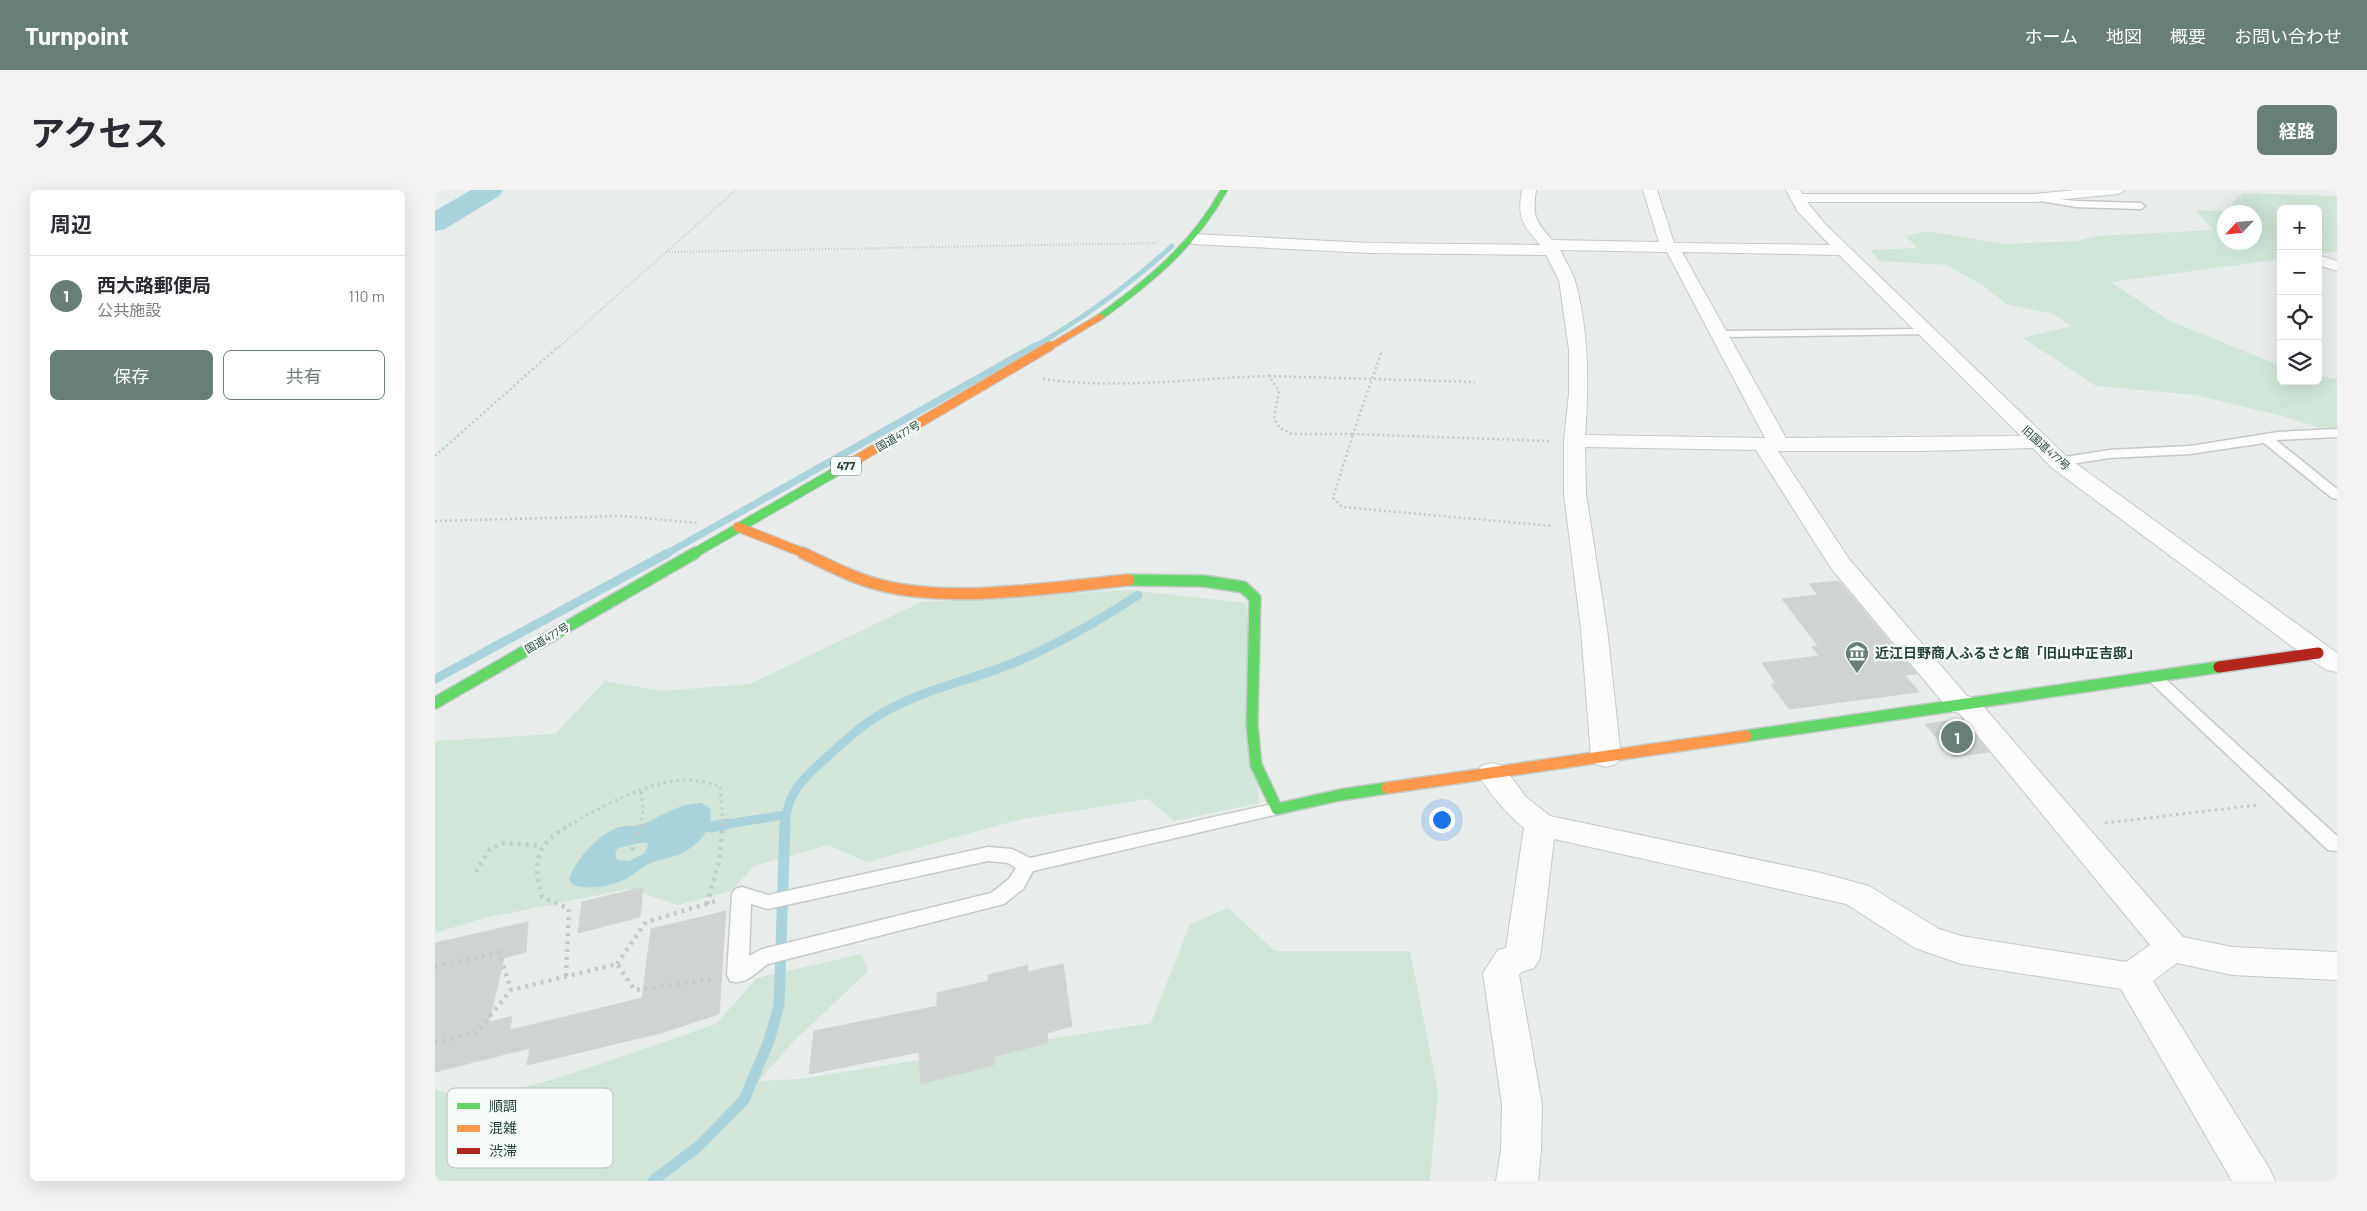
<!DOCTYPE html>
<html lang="ja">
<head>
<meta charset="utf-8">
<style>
	body { margin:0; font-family:Barlow,"Noto Sans JP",sans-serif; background:#f2f2f3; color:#2b2b33 }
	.controls { position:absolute; right:15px; top:15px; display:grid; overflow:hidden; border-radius:8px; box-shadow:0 5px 20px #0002 }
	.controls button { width:45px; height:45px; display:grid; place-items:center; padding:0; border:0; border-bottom:1px solid #e1e1e2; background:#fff; color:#2b2b33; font:25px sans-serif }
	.compass { position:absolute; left:1782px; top:15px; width:45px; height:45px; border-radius:50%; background:#fff; box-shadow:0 5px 20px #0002; rotate:244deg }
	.you { position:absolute; left:1006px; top:629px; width:18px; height:18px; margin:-12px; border:4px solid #fff; border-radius:50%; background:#1a73e8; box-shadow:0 0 0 8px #1a73e833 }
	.badge { display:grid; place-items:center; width:32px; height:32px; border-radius:50%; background:#697e78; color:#fff; font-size:16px; font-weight:700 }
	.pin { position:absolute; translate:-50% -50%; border:2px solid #fff; box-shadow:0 1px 5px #0006 }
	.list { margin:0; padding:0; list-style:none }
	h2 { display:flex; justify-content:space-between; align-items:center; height:65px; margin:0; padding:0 20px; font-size:21px }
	h2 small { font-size:16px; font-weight:400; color:#7c7c81 }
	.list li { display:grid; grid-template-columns:32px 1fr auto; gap:15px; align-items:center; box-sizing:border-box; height:80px; padding:0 20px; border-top:1px solid #e1e1e2 }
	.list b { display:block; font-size:19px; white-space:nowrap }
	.list p { margin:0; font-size:16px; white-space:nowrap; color:#7c7c81 }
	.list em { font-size:16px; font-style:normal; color:#7c7c81 }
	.actions { display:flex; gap:10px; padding:15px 20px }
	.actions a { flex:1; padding:11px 0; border:1px solid #697e78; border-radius:8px; text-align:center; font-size:18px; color:#697e78 }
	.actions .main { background:#697e78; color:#fff }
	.icon { flex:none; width:28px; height:28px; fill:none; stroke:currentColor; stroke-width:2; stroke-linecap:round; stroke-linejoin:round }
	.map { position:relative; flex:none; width:1902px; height:991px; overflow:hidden; border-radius:8px }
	header { display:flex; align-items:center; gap:30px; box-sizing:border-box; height:70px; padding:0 25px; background:#697e78; color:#fff }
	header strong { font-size:24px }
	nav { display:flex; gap:28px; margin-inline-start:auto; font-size:18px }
	.intro { display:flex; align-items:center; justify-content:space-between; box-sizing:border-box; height:120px; padding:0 30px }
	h1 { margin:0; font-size:35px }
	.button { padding:12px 22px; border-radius:8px; background:#697e78; color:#fff; font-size:18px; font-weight:700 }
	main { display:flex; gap:30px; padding:0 30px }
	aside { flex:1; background:#fff; border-radius:8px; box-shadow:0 5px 20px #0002 }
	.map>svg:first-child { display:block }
	.green { fill:#d1e6d8; fill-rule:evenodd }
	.water { fill:#a9d4db; fill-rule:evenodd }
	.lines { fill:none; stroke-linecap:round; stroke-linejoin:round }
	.stream-far3 { stroke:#a9d4db; stroke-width:5 }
	.stream-far2 { stroke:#a9d4db; stroke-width:7 }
	.stream-far1 { stroke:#a9d4db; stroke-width:9 }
	.stream { stroke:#a9d4db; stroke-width:11 }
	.river { fill:#a9d4db; fill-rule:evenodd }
	.building { fill:#cfd4d2; stroke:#d1d6d4 }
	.lane-casing { stroke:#c5cac8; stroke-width:3 }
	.street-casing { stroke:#c5cac8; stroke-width:2 }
	.fast-far2-casing { stroke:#c3cbc8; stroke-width:8 }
	.fast-far1-casing { stroke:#c3cbc8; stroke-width:11 }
	.fast-casing { stroke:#c3cbc8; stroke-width:14 }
	.slow-far2-casing { stroke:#c3cbc8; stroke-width:8 }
	.slow-far1-casing { stroke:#c3cbc8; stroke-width:11 }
	.slow-casing { stroke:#c3cbc8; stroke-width:14 }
	.jam-casing { stroke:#c3cbc8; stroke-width:14 }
	.path-far3 { stroke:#c3ccca; stroke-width:2; stroke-dasharray:1 2; stroke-linecap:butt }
	.path-far2 { stroke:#c3ccca; stroke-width:2.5; stroke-dasharray:2 3; stroke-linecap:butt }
	.path-far1 { stroke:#c3ccca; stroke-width:3; stroke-dasharray:2.5 4; stroke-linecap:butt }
	.path { stroke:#c3ccca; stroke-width:4.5; stroke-dasharray:3 5; stroke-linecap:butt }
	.lane { fill:#fcfcfc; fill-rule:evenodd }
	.street { fill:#fcfcfc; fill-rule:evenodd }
	.fast-far2 { stroke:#63d668; stroke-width:6 }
	.fast-far1 { stroke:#63d668; stroke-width:9 }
	.fast { stroke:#63d668; stroke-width:11 }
	.slow-far2 { stroke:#ff974d; stroke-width:6 }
	.slow-far1 { stroke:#ff974d; stroke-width:9 }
	.slow { stroke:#ff974d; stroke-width:11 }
	.jam { stroke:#b3261e; stroke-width:11 }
	.labels { text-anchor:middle; stroke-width:4.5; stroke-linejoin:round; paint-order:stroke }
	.far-street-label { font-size:11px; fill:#24423a; stroke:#f7fbf9 }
	.shield { fill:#f7fbf9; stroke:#637a73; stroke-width:1 }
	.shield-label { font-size:12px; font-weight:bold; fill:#24423a }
	.poi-label { font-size:14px; font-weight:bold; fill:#24423a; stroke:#f7fbf9; text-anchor:start }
	.key { fill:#f7fbf9; stroke:#b8c4c0; stroke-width:1 }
	.key-label { font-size:14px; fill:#24423a }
</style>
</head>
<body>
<header>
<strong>Turnpoint</strong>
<nav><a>ホーム</a><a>地図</a><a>概要</a><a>お問い合わせ</a></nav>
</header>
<div class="intro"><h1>アクセス</h1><a class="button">経路</a></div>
<main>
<aside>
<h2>周辺<small></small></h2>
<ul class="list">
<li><span class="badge">1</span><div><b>西大路郵便局</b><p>公共施設</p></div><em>110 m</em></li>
</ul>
<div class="actions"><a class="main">保存</a><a>共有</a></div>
</aside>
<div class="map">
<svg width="1902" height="991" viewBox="0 0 1902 991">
	<rect width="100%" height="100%" fill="#e8edeb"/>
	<!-- green -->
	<g class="green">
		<path d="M1808,3L1902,6V61L1883,64V19H1846V69L1676,92L1733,130L1846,176V191H1883V186L1902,189V243L1847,226L1760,205L1661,196L1588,148L1636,136L1618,124L1571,114L1549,96L1512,75L1445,71L1435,60L1482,58L1471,46L1493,41L1570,54L1641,51L1661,46L1779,40L1760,20L1801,22L1797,13ZM1790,22H1820V52H1790Z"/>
		<polygon points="694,400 811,413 824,613 739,631 713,609 587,629 432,672 393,655 319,676 296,701 243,715 194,699 49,728 0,743 0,551 120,544 170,491 226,501 315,494 486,412"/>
		<polygon points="793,718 840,761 975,761 1003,902 995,991 0,991 0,899 38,913 144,881 281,834 322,788 426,764 433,781 359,851 324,891 365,889 716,833 755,734"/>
	</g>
	<!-- water -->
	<path class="water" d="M266,613L275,618C279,638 265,654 247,663C238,668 227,669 217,672C209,676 202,682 194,687C177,697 157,700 138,695L134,689C141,669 164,643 185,637C192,635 201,637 208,634C232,624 239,615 266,613ZM209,652L213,654L210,663L194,671L182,670L180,663L183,658Z"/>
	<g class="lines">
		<!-- stream-far3 -->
		<path class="stream-far3" d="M597,158C648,129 694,95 737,56"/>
		<!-- stream-far2 -->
		<polyline class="stream-far2" points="231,364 600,156"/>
		<!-- stream-far1 -->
		<g class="stream-far1">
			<polyline points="0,489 233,363"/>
			<polyline points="286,635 350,625"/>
			<path d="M350,635C351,604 369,587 392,567C412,549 431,531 455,519C496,497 541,489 583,471C625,453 665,430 703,405"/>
		</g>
		<!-- stream -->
		<g class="stream">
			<polyline points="275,637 293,634"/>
			<polyline points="218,991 264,956 309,910 334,851 344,815 350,634"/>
		</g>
		<!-- river -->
		<polygon class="river" points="36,0 68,0 64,6 10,39 0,41 0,21"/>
	</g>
	<!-- building -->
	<g class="building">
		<polygon points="1404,391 1482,484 1470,485 1484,502 1354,519 1336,494 1341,494 1327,473 1384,466 1377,457 1383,456 1347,409 1383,405 1374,394"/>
		<polygon points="1527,529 1554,562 1518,567 1490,534"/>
		<polygon points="208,697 205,727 143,743 147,712"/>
		<polygon points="291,721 284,824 226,843 92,875 95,858 0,882 0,753 93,732 91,762 69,768 54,832 77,826 75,840 207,808 216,739"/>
		<polygon points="628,774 637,836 612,843 613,853 559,867 559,875 486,894 484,862 374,884 379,841 502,816 502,803 553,791 553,785 593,775 593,782"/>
	</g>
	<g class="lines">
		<!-- lane casing -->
		<g class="lane-casing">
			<g id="lane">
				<polygon points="1597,6 1641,11 1706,13 1710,16 1706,19 1641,17 1600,10 1597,10"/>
				<polygon points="1492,139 1496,140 1496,144 1286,147 1281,144 1286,141"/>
				<polygon points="1902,239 1902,247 1841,250 1902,299 1902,309 1897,308 1829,253 1755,264 1674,268 1624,276 1618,272 1624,268 1674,260 1755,256 1843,242"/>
				<polygon points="1719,482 1725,484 1902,646 1902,661 1893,660 1713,490 1711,487 1713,484"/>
				<path d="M842,613L848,615L851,619L848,623L598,681L588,699L569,714L333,774C321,782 310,796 295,791L292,785L297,704L300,699L307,697L333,705L553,657L577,659L595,668ZM553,671L573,673L581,678L574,689L556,703L327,759L314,766L316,714L333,719Z"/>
			</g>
		</g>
		<!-- street casing -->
		<g class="street-casing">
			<g id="street">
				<path d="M1087,0H1101C1097,27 1100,30 1117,50L1224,52L1208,0H1222L1239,53L1395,55L1363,22L1351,0H1365L1367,4H1600L1640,0H1690L1683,4L1600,12H1372L1391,35L1632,267L1902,463V482L1892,480L1874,469L1616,277L1598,258L1487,261H1343L1414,369L1532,506L1541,508L1748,747L1797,757L1902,762V790L1797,785L1742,773L1718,791L1834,978L1840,991H1797L1686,799L1526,774L1480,758L1411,714L1119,649L1105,768L1099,778L1086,782L1084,785L1107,915L1106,961L1103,991H1061L1066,961L1067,915L1048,783L1063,760L1071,758L1089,638C1070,622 1055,604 1042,583L1046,576L1057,573L1068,576L1091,607L1115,626L1386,683L1434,696L1504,739L1526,746L1691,772L1715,755L1524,523L1515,521L1396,378L1321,260L1150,257L1151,304L1172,439L1186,567L1181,574L1171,577L1161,574L1156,567L1146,439L1129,304V251L1134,203V160L1124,90L1111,65L934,63L758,54L750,49L758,44L934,53L1105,55C1087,33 1082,29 1087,0ZM1125,60L1232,62L1330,248L1150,245C1154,194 1154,141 1140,91C1137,81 1130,70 1125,60ZM1247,62L1404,65L1586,246L1351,248Z"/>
				<polygon points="1883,65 1902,71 1902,81 1883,75"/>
			</g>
		</g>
		<!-- fast-far2 casing -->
		<g class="fast-far2-casing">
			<path id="fast-far2" d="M665,127C715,91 759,55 789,0"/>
		</g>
		<!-- fast-far1 casing -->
		<g class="fast-far1-casing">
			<polyline id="fast-far1" points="258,364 409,277"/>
		</g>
		<!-- fast casing -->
		<g class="fast-casing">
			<g id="fast">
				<polyline points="694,390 769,391 808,397 820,408 817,535 821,575 842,619 905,605 952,598"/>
				<polyline points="0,513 260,363"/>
				<polyline points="1311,546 1784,477"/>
			</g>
		</g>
		<!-- slow-far2 casing -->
		<g class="slow-far2-casing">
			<polyline id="slow-far2" points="613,158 665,127"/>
		</g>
		<!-- slow-far1 casing -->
		<g class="slow-far1-casing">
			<g id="slow-far1">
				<polyline points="409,277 615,156"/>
				<polyline points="303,337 371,364"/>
			</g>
		</g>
		<!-- slow casing -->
		<g class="slow-casing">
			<g id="slow">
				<path d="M368,363C393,375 418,388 445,395C520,414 617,397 694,390"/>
				<polyline points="952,598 1311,546"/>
			</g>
		</g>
		<!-- jam casing -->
		<g class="jam-casing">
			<polyline id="jam" points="1784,477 1883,463"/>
		</g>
		<!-- path-far3 -->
		<g class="path-far3">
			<polyline points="231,62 723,53"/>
			<polyline points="123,158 301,0"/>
		</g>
		<!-- path-far2 -->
		<g class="path-far2">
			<polyline points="946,163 918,244 1114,251"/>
			<polyline points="834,186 1040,192"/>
			<path d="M608,189C684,200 758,188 834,186L844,201L839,229L845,238L857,244H918L898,308L907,317L1118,336"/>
			<polyline points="0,266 124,156"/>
			<polyline points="0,331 187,326 263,333"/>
		</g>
		<!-- path-far1 -->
		<g class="path-far1">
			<polyline points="206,602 208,619 206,635"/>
			<polyline points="1670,633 1823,615"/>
			<path d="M134,635C166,617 213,591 250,590C262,590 274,593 285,596L288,635"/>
		</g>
		<!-- path -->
		<g class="path">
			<polyline points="197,660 206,634"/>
			<polyline points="41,682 55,659 69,653 107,656"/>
			<polyline points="272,714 284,671 288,634"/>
			<polyline points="182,774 211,732 281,711"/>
			<polyline points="0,777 64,762 76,800"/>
			<path d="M131,786L134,719L107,707C97,668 101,655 136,634"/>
			<polyline points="0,853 42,842 76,800 182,774 200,800 278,789"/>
		</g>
		<!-- lane -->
		<use href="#lane" class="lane"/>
		<!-- street -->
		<use href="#street" class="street"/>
		<!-- fast-far2 -->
		<use href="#fast-far2" class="fast-far2"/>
		<!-- fast-far1 -->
		<use href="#fast-far1" class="fast-far1"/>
		<!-- fast -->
		<use href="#fast" class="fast"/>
		<!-- slow-far2 -->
		<use href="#slow-far2" class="slow-far2"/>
		<!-- slow-far1 -->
		<use href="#slow-far1" class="slow-far1"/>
		<!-- slow -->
		<use href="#slow" class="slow"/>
		<!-- jam -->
		<use href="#jam" class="jam"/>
	</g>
	<!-- icons -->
	<defs>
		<g id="museum-pin" transform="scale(1.25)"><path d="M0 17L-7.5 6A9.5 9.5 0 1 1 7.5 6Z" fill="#697e78" stroke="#f7fbf9"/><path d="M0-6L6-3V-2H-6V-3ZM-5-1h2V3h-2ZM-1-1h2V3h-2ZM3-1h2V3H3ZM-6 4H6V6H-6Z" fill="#fff"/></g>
	</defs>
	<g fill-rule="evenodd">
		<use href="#museum-pin" x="1422" y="463"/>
	</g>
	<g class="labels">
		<!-- far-street labels -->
		<g class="far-street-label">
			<text transform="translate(463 246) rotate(-30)" y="4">国道477号</text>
			<text transform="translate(1611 258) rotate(42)" y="4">旧国道477号</text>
			<text transform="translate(112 448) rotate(-30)" y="4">国道477号</text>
		</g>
		<!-- shield labels -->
		<rect class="shield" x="396" y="266.5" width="30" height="19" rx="4"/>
		<g class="shield-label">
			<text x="411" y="280">477</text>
		</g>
		<!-- poi labels -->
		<g class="poi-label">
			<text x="1440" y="468">近江日野商人ふるさと館「旧山中正吉邸」</text>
		</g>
	</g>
	<!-- legend -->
	<rect x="12" y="898" width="166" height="80" rx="8" class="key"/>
	<rect x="22" y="913" width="23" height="6" fill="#63d668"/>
	<rect x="22" y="935" width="23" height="7" fill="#ff974d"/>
	<rect x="22" y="958" width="23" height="6" fill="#b3261e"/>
	<g class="key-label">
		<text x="54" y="921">順調</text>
		<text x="54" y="943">混雑</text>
		<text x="54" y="966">渋滞</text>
	</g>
</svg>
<div class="controls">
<button>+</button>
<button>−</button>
<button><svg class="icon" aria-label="locate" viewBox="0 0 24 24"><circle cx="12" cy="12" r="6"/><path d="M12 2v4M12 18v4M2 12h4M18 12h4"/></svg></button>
<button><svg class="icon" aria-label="layers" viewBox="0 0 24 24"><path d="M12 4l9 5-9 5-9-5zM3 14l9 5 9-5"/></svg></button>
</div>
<svg class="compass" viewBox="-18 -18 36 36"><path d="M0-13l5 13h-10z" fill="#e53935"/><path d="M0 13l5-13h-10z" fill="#7c7c81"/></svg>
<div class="you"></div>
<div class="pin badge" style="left:1522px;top:547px">1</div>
</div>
</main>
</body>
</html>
